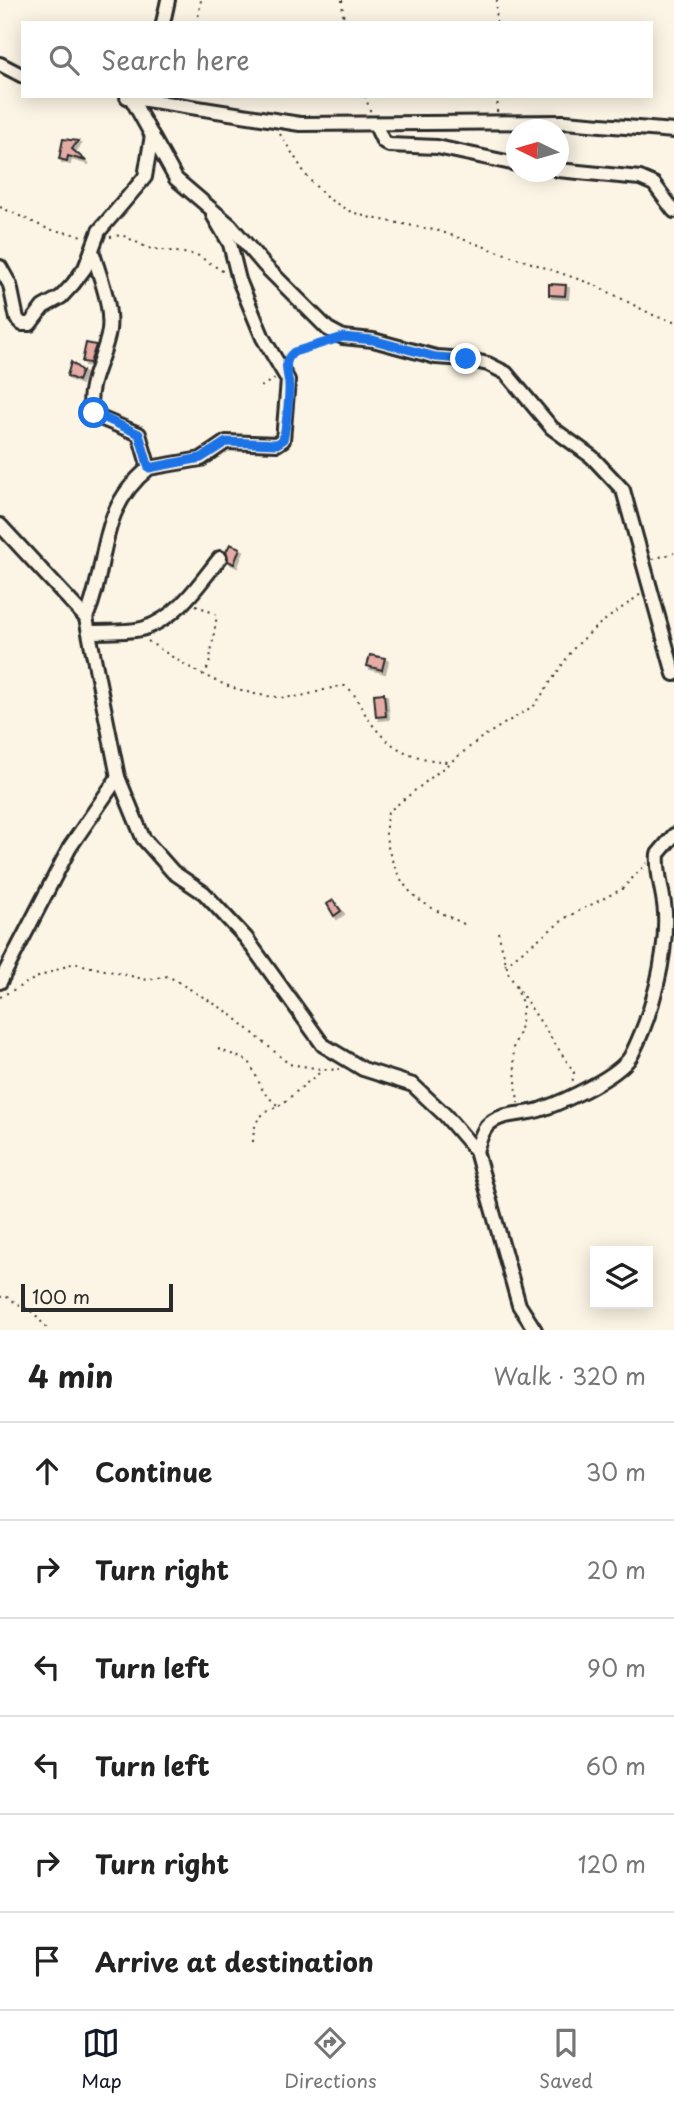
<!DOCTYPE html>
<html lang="en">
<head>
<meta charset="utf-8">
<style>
	body { margin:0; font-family:"Playpen Sans",sans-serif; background:#f2f2f2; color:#222 }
	.controls { position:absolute; right:21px; bottom:21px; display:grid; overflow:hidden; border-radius:0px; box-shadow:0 4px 18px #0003 }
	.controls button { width:63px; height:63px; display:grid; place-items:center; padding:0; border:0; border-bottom:2px solid #e0e0e0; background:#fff; color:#222; font:35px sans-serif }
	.compass { position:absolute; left:506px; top:119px; width:63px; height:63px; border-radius:50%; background:#fff; box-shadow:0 4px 18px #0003; rotate:275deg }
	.scale { position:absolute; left:21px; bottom:18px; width:152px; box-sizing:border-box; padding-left:7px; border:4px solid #2b2b2b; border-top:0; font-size:19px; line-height:24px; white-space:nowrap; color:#2b2b2b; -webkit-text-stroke:5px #fcf5e5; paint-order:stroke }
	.stop { position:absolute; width:21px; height:21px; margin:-16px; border:5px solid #1a73e8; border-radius:50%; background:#fff }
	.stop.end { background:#1a73e8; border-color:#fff; box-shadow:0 2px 7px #0008 }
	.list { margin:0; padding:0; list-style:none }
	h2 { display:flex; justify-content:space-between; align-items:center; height:91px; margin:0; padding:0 28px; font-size:30px }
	h2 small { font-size:23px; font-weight:400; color:#767676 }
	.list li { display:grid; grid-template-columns:46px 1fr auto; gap:21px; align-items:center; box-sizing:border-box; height:98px; padding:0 28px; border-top:2px solid #e0e0e0 }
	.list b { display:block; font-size:26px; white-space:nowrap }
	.list em { font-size:23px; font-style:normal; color:#767676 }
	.icon { flex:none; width:38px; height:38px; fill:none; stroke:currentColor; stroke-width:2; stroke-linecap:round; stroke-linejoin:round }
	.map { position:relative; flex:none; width:674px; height:1330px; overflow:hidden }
	.search { position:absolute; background:#fff; box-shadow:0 4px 18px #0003; left:21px; right:21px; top:21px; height:77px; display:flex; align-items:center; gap:18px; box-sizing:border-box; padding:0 24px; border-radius:0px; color:#767676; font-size:26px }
	.sheet { height:679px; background:#fff }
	nav { display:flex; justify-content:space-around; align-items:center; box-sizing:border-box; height:98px; border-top:2px solid #e0e0e0; background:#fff; font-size:19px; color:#767676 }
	nav a { display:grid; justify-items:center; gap:4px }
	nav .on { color:#111827 }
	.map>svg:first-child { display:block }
	.building { fill:#e5aba5; stroke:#2b2b2b; stroke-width:2; filter:url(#shadow) }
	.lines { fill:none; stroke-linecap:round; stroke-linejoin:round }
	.minor-casing { stroke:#2b2b2b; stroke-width:18 }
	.path { stroke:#2b2b2b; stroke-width:2; stroke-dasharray:2 5; stroke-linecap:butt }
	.minor { stroke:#fcf5e5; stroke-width:12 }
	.route { stroke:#1a73e8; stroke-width:9 }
</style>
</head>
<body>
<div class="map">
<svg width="674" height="1330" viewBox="0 0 674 1330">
	<defs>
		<filter id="shadow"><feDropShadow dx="3" dy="3" stdDeviation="0" flood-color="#0004"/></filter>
	</defs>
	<rect width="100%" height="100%" fill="#fcf5e5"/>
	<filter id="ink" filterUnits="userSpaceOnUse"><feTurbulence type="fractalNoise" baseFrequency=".0143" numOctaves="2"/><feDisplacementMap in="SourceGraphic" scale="14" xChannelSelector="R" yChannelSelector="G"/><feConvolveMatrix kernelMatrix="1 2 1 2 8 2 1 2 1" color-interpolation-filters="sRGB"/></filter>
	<g filter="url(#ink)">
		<!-- building -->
		<g class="building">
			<polygon points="63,139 78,141 72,149 86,161 68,156 67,161 59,159"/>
			<polygon points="549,284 566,285 565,296 549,295"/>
			<polygon points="86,343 96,345 90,363 82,362"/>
			<polygon points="71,362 82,371 78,381 67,376"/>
			<polygon points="230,544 240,548 234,564 228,561 226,552"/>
			<polygon points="370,655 385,658 382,670 367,666"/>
			<polygon points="384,693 386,716 376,717 374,694"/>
			<polygon points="333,900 341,911 334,916 327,904"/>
		</g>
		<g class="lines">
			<!-- minor casing -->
			<g class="minor-casing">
				<g id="minor">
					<polyline points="163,23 168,0"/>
					<polyline points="0,64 23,76"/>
					<polyline points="130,96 176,179 230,225 265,266 328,329 343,337 373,340 436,357 466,359 488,364 506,373 552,428 592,457 623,490 674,674"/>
					<polyline points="127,97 300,124 565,122 674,131"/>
					<polyline points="375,124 383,141 389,145 437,147 516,164"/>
					<polyline points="558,170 640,178 654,184 674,211"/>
					<path d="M92,250C99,275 112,304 109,330C106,355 86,384 91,409L100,418L139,434L149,468"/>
					<polyline points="0,267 10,285 17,319 22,324 30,324 43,307 61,297 73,284 85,268 99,231 145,177 152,135"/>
					<polyline points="0,525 86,618 118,777 143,838 173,872 204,893 246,938 323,1045 363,1069 413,1085 445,1115 476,1151 519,1305 535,1330"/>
					<path d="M86,618C110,562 96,511 149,468L201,459L226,442L277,444L283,440L288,380L263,338L239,280L230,244L213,215"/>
					<path d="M90,632C107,631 129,633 145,628C179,616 198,585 220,558"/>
					<polyline points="0,982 70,847 118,777"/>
					<path d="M476,1151C479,1143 481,1133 487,1126C501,1111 525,1116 542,1109C565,1101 622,1075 632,1054C652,1014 667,958 665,913C664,893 656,874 658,854L674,835"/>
				</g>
			</g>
			<!-- path -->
			<g class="path">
				<polyline points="342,0 344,23"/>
				<polyline points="197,23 201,0"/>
				<polyline points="496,23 497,0"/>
				<polyline points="365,96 371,113"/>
				<polyline points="497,112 498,96"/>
				<polyline points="280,134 308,178 327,198 349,211 367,217 439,231 595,285 657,317 674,321"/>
				<polyline points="0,207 48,229 83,236"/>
				<polyline points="110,237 122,235 148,248 197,255 224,272"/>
				<polyline points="288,358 294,352 327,342"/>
				<polyline points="261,387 275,378"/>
				<polyline points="653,559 674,553"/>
				<polyline points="196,605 217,615 209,665 204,675"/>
				<path d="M148,641C190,669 238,700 292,697C310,696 327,687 345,686C355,692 358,702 364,712C385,747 408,758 447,762"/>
				<path d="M464,924C428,906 407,901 392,860C386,844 384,829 388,812L481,738L535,705L573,649L597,626L641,594"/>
				<polyline points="498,932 509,975 574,1072 572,1084"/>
				<polyline points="505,965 567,917 622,889 647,863"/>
				<polyline points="516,986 523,1006 520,1030 513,1048 518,1103"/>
				<polyline points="0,997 36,978 74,963 148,980 168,976 228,1012 289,1064 328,1070 340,1069"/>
				<polyline points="218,1049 249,1061 264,1093 277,1105"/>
				<path d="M253,1142C254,1109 268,1115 287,1100C298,1090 310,1080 322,1071"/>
				<polyline points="0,1297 5,1296 32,1312 49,1330"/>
			</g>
			<!-- minor -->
			<use href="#minor" class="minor"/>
		</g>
	</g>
	<g class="lines" filter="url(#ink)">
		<!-- route -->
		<path class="route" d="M94,413L139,434L149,468L201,458L226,442L277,444L283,440C286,428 289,402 289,389C290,375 280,363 294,352L343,337L373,340L436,357L466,359"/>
	</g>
</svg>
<div class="controls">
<button><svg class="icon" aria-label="layers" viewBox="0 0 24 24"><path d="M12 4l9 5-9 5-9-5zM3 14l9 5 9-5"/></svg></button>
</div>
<svg class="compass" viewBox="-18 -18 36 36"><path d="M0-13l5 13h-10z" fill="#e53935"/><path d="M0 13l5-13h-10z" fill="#767676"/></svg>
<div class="scale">100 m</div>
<div class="stop" style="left:94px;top:413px"></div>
<div class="stop end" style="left:466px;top:359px"></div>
<div class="search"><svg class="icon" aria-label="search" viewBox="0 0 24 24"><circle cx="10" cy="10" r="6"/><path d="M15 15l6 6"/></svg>Search here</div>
</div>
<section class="sheet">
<h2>4 min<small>Walk · 320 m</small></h2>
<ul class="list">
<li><svg class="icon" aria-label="ahead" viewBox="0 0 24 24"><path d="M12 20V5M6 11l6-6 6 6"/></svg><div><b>Continue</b></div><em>30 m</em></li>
<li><svg class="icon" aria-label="right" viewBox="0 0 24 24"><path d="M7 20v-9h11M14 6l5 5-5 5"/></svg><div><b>Turn right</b></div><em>20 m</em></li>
<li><svg class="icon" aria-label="left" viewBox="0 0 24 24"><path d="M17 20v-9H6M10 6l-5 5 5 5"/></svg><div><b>Turn left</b></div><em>90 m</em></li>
<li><svg class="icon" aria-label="left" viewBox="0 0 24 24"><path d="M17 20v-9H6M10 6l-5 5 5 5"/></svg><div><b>Turn left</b></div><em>60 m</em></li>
<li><svg class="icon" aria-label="right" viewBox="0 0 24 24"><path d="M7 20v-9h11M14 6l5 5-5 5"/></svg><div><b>Turn right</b></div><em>120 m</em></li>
<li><svg class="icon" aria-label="arrive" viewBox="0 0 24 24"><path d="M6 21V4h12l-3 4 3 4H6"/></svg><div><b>Arrive at destination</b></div></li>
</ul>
</section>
<nav>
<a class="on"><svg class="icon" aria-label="map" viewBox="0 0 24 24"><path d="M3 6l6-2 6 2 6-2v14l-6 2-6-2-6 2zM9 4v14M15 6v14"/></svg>Map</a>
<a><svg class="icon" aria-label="directions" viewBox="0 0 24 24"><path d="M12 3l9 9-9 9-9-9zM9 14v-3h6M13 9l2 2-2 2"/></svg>Directions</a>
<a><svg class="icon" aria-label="saved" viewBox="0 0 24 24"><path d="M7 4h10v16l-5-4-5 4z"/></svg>Saved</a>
</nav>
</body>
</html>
